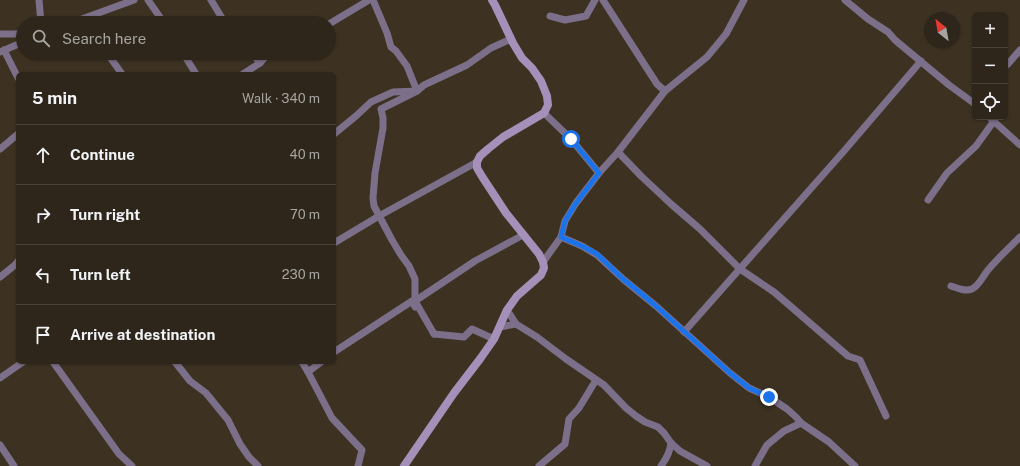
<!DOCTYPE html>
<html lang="en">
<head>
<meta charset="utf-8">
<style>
	body { margin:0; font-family:"Public Sans",sans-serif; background:#3a3227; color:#f1f3f6 }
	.controls { position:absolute; right:12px; top:12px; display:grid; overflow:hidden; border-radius:6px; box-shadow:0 1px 3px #0004 }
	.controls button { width:36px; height:36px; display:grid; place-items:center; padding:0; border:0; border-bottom:1px solid #494339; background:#2e261a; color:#f1f3f6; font:20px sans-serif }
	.compass { position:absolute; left:924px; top:12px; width:36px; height:36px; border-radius:50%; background:#2e261a; box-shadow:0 1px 3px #0004; rotate:329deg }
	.stop { position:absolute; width:12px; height:12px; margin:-9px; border:3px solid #1a73e8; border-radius:50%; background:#fff }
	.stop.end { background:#1a73e8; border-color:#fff; box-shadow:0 1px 4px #0008 }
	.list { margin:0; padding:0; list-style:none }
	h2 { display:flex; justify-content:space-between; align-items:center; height:52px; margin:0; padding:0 16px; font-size:17px }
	h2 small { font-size:13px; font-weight:400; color:#a7a5a2 }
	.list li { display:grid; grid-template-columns:26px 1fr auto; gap:12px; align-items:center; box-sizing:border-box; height:60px; padding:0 16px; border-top:1px solid #494339 }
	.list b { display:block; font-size:15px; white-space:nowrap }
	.list em { font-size:13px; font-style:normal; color:#a7a5a2 }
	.icon { flex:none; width:22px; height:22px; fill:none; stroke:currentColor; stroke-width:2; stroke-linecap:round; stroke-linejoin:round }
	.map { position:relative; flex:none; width:1020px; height:466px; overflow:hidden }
	.search { position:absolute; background:#2e261a; box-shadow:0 1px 3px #0004; left:16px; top:16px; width:320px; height:44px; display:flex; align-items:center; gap:10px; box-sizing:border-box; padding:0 14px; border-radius:22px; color:#a7a5a2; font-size:15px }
	.panel { position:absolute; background:#2e261a; box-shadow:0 1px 3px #0004; left:16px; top:72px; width:320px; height:292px; border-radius:6px }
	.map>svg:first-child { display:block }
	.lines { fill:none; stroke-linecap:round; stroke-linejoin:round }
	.street { stroke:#7c6f89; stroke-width:7 }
	.secondary { stroke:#a590ba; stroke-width:8 }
	.route { stroke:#1a73e8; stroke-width:5 }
</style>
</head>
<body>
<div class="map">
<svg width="1020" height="466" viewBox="0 0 1020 466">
	<rect width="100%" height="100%" fill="#3d3222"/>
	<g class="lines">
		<!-- street -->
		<g class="street">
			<polyline points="39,0 41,23"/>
			<polyline points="148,0 164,23"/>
			<polyline points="211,0 225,23"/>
			<polyline points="373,0 387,33 391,47 396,51 407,66 417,91 381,109 383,118 383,128 375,173 373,198 374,206 392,240 401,255 409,266 415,279 415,301 434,334"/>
			<polyline points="603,0 657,84 665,91"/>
			<polyline points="845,0 868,19 888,32 895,40 949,85 975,104"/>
			<polyline points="550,16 565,20 586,16 595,0"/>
			<polyline points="71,23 134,0"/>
			<polyline points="329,24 369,0"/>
			<polyline points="0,34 23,34"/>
			<polyline points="4,50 18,78"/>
			<polyline points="0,52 23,42"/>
			<polyline points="107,53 122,74"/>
			<polyline points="183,53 196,74"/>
			<polyline points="252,53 260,63 269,53"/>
			<polyline points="1005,66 1008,64 1020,50"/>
			<polyline points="243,74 260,63"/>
			<polyline points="544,113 571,139 599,173"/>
			<polyline points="989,117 1020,145"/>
			<polyline points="334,134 356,116 371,102 393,92 417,91 424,85 467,65 491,48 511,39"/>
			<polyline points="0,149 18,134"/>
			<polyline points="618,152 641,176 671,204 700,229 740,269 774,292 848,356 860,360 886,416"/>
			<polyline points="928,200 947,173 976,146 994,121"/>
			<polyline points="561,237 582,246 597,255 623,279 656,306 730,373 749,388 769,397 787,409 796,417 801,423 829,442 855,466"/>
			<polyline points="334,243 379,216 477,162"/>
			<polyline points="543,262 561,237 565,221 576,203 599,173 618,152 665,91 707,57 726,34 744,0"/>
			<polyline points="0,277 15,265 18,261"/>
			<path d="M951,286C957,288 965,292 972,289C979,286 983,276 988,270C998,258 1009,248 1020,237"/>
			<polyline points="415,301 475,261 523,235"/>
			<polyline points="507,310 516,324 537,337 566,359 604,385 626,408 636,416 645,422 658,427 664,433 671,443 680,451 707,466"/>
			<polyline points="500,327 516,324"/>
			<polyline points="433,332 434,334 464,337 472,329 494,339"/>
			<polyline points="684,332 844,151 921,61"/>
			<polyline points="334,352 412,301 415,307"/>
			<polyline points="53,362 119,454 132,466"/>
			<polyline points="175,362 190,381 206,393 219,409 228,420 240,444 249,457 258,466"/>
			<polyline points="302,362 308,372"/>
			<polyline points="321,362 308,372 332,418 362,450 358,466"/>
			<polyline points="0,378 23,362"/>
			<polyline points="0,445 14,466"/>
			<polyline points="539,466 565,444 569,419 579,408 596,380"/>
			<path d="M661,466C667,458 670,452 671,443"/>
			<polyline points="755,466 767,445 784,431 801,423"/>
		</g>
		<!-- secondary -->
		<polyline class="secondary" points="404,466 454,393 480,359 494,339 507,310 517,296 541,275 544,268 543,262 539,254 506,213 483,178 477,168 477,162 480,156 488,149 503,137 544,113 548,105 547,96 541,81 532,68 522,58 513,43 495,5 492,0"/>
	</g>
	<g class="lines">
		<!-- route -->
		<polyline class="route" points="571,139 599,173 576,203 565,221 561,237 582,246 597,254 623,279 637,290 644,296 656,306 730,373 749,388 769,397"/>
	</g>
</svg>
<div class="controls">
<button>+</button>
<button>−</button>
<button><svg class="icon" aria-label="locate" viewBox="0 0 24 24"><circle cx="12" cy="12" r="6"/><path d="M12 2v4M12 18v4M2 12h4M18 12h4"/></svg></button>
</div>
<svg class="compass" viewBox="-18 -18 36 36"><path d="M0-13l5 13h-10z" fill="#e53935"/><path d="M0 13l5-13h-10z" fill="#a7a5a2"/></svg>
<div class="stop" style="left:571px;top:139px"></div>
<div class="stop end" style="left:769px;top:397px"></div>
<div class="search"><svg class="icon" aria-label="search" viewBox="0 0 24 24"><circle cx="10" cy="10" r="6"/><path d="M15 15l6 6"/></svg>Search here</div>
<section class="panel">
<h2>5 min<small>Walk · 340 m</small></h2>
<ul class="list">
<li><svg class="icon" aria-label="ahead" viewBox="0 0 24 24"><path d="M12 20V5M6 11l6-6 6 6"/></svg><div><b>Continue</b></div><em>40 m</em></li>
<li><svg class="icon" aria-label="right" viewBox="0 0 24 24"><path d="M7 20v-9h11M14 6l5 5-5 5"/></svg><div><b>Turn right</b></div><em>70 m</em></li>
<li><svg class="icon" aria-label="left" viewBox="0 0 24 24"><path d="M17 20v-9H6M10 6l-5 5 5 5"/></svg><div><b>Turn left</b></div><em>230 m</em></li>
<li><svg class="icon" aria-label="arrive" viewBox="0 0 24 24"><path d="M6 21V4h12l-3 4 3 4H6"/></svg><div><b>Arrive at destination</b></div></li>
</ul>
</section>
</div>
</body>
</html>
